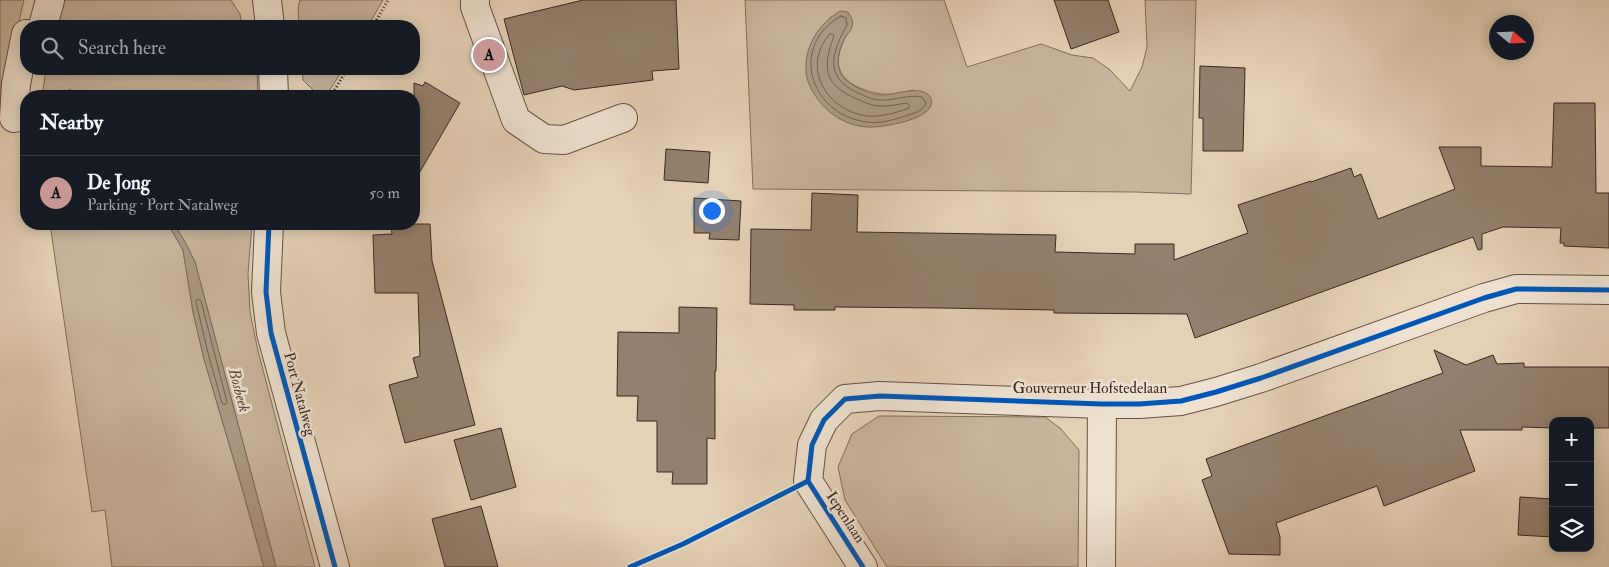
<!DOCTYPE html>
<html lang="en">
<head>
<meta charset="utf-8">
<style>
	body { margin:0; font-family:"IM FELL Double Pica",serif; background:#242831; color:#f1f3f6 }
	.controls { position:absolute; right:15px; bottom:15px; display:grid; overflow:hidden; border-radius:10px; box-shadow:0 2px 12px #0003 }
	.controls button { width:45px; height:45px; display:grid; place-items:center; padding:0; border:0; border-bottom:1px solid #363941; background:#171b24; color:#f1f3f6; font:25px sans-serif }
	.compass { position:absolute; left:1489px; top:15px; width:45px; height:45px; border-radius:50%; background:#171b24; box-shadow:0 2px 12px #0003; rotate:109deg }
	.you { position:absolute; left:711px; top:210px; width:18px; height:18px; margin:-12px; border:4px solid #fff; border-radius:50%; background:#1a73e8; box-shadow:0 0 0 8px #1a73e833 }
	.badge { display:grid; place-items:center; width:32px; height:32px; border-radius:50%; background:#c59692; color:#111; font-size:16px; font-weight:700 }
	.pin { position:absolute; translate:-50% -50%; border:2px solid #fff; box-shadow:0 1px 5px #0006 }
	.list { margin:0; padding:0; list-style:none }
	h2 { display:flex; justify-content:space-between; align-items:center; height:65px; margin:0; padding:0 20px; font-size:21px }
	h2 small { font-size:16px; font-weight:400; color:#9ea1a6 }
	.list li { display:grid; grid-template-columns:32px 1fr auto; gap:15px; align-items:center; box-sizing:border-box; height:75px; padding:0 20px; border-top:1px solid #363941 }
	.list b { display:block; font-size:19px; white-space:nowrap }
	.list p { margin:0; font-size:16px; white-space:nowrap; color:#9ea1a6 }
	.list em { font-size:16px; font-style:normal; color:#9ea1a6 }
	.icon { flex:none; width:28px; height:28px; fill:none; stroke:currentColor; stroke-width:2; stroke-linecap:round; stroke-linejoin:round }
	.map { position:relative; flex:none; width:1609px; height:567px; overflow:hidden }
	.search { position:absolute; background:#171b24; box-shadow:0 2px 12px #0003; left:20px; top:20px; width:400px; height:55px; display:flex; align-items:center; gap:12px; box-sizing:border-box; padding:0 18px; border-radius:20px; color:#9ea1a6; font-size:19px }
	.panel { position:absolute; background:#171b24; box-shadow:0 2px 12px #0003; left:20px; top:90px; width:400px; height:140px; border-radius:20px }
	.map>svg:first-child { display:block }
	.green { fill:#c8b49d; stroke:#816e5f; fill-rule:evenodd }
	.water { fill:#ab9883; stroke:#7e6b5c }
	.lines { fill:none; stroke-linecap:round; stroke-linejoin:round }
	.shore { stroke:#726052; stroke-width:1 }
	.building { fill:#93806e; stroke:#3a2821 }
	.minor-casing { stroke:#655246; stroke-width:30 }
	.path { stroke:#3a2821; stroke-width:3; stroke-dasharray:1 2.5; stroke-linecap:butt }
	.minor { stroke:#eee1d0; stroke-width:28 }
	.cycleway-casing { stroke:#eee1d0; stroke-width:8 }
	.cycleway { stroke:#0057b8; stroke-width:5 }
	.labels { text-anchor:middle; stroke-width:5; stroke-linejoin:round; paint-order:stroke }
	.street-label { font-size:15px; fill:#3a2821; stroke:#eee1d0 }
	.water-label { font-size:16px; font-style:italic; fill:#5c4a3e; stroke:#eee1d0 }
</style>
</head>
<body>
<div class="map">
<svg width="1609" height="567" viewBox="0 0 1609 567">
	<rect width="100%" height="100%" fill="#e5d1b6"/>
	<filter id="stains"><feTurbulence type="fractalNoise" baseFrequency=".004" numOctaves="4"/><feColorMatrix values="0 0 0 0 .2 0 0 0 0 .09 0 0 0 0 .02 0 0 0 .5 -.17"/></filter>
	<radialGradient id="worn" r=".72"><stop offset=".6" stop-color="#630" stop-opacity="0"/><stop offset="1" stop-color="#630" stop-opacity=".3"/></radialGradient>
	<!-- green -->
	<g class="green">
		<polygon points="0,0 24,0 0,104"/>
		<polygon points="62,0 231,0 240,14 242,26 56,26"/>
		<polygon points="300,0 383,0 368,26 299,26 298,8"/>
		<path d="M745,0H944L967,67L1041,44L1072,55L1093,58L1109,69L1130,91L1142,67L1147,47L1145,0H1196L1191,194L1135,192L753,189ZM830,17L852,26C837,50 828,74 860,88C879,96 893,96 913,90L839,119Z"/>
		<polygon points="46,69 257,69 258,96 77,96 70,89 65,92 69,96 42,96"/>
		<polygon points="302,69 343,69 326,96 316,96 316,93 303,80"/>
		<polygon points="50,224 168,224 183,250 193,312 204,359 240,481 264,567 112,567 105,510 92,512"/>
		<polygon points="174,224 252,224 248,274 250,312 258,351 315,567 276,567 195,262 185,242"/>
		<polygon points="879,416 1045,417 1060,428 1079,450 1078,567 887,567 845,500 838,467 852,434"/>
	</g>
	<!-- water -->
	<g class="water">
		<path d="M840,11L848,12C851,17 854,21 852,26C852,30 848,33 846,36C838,49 833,70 847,81C856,88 871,95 882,95C895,95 925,83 931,99C938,119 881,128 868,127C846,126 826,113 815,95C808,85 805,75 806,63C808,40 821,23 840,11Z"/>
		<polygon points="168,224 174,224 185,242 195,262 276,567 264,567 240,481 204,359 193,312 183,250"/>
	</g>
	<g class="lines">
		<!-- shore -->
		<g class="shore">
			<path d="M841,16L846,18L847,25C832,52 823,77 858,93C865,96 872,100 880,100C895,101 908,94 922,97L926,103C923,112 913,113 905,116C893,120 879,124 867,122C810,115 788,46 841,16Z"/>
			<path d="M830,34H832L834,36C822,68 824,85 857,99C864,102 872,106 880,106C889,107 898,104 907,103L909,105V108C896,113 881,117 867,116C827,111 800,67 830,34Z"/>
			<polygon points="198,299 201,301 227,402 225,405 222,403 209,357 196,302"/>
		</g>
	</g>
	<!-- building -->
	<g class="building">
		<polygon points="583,0 676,0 679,69 652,71 653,80 574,90 562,86 524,95 504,19"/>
		<polygon points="1054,0 1108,0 1119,32 1071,49"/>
		<polygon points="1200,66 1245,68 1243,151 1203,151 1203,118 1199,118"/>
		<polygon points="425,82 460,103 414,182 414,83 423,86"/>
		<polygon points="1554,103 1595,103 1596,193 1609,193 1609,248 1564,246 1564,243 1560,243 1561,228 1503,227 1482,234 1482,249 1478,250 1473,237 1195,338 1187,314 1054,313 1054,310 941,308 835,307 835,310 794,310 794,305 750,304 751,229 811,230 812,193 858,195 857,232 1056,235 1055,252 1135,254 1135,244 1174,244 1174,260 1248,233 1238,205 1311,181 1311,182 1351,168 1354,177 1361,174 1378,219 1455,189 1439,147 1481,147 1481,166 1552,167"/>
		<polygon points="666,149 710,152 708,183 664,180"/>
		<polygon points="694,198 741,201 739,240 709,239 710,233 694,233"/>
		<polygon points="391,224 430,224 432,261 475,425 405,443 389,385 418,377 413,358 420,356 418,293 375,293 373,235 392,234"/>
		<polygon points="679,307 717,308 716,371 715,371 715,439 707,438 707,484 672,484 673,472 657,472 657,421 637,421 638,396 617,396 618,332 679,333"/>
		<polygon points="1434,350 1466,365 1493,355 1497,364 1524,363 1524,367 1609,367 1609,428 1590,428 1590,421 1553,421 1553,428 1522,427 1522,430 1460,430 1475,471 1384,506 1377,486 1276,523 1280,537 1280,555 1229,554 1202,480 1212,476 1206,459 1443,373"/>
		<polygon points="501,428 516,487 471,500 454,440"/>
		<polygon points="1520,497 1553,499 1553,537 1518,535"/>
		<polygon points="481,506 498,567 445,567 432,519"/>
	</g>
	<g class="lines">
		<!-- minor casing -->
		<g class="minor-casing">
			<g id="minor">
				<polyline points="267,0 270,26"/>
				<polyline points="475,0 475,7 516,120 544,139 564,140 623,118"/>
				<polyline points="43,26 50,0"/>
				<polyline points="273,69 274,96"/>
				<polyline points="14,118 16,84 26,34"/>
				<polyline points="269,224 266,292 271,333 335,567"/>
				<polyline points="863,567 808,481 812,445 824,420 845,399 880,396 1102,404 1139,404 1181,401 1216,392 1261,378 1484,298 1516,289 1609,290"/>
				<polyline points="1101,567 1102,404"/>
			</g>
		</g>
		<!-- path -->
		<g class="path">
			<polyline points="373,26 388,0"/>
			<polyline points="331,96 347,69"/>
		</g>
		<!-- minor -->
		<use href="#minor" class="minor"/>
		<!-- cycleway casing -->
		<g class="cycleway-casing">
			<g id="cycleway">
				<polyline points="269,224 266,292 271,333 335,567"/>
				<polyline points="808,481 812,445 824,420 845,399 880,396 1102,404 1139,404 1181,401 1216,392 1261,378 1484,298 1516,289 1609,290"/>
				<polyline points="808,481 863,567"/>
				<polyline points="630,567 683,544 808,481"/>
			</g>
		</g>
		<!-- cycleway -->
		<use href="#cycleway" class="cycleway"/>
	</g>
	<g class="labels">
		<!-- street labels -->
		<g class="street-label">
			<text x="1090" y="393">Gouverneur Hofstedelaan</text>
			<text transform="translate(300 394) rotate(75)" y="5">Port Natalweg</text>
			<text transform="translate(846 517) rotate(57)" y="5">Iepenlaan</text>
		</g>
		<!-- water labels -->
		<g class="water-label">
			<text transform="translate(240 390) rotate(75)" y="6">Bosbeek</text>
		</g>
	</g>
	<rect width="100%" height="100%" filter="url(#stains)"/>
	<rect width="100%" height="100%" fill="url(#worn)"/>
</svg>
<div class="controls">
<button>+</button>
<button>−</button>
<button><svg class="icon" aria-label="layers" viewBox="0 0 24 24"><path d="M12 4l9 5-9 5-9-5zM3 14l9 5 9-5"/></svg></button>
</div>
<svg class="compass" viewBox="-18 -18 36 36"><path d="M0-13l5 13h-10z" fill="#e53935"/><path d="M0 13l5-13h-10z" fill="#9ea1a6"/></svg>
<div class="you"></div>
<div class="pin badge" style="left:489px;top:55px">A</div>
<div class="search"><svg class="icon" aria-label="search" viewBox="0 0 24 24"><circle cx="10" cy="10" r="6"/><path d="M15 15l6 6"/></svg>Search here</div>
<section class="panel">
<h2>Nearby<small></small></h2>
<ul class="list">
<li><span class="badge">A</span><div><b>De Jong</b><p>Parking · Port Natalweg</p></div><em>50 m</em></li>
</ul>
</section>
</div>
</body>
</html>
